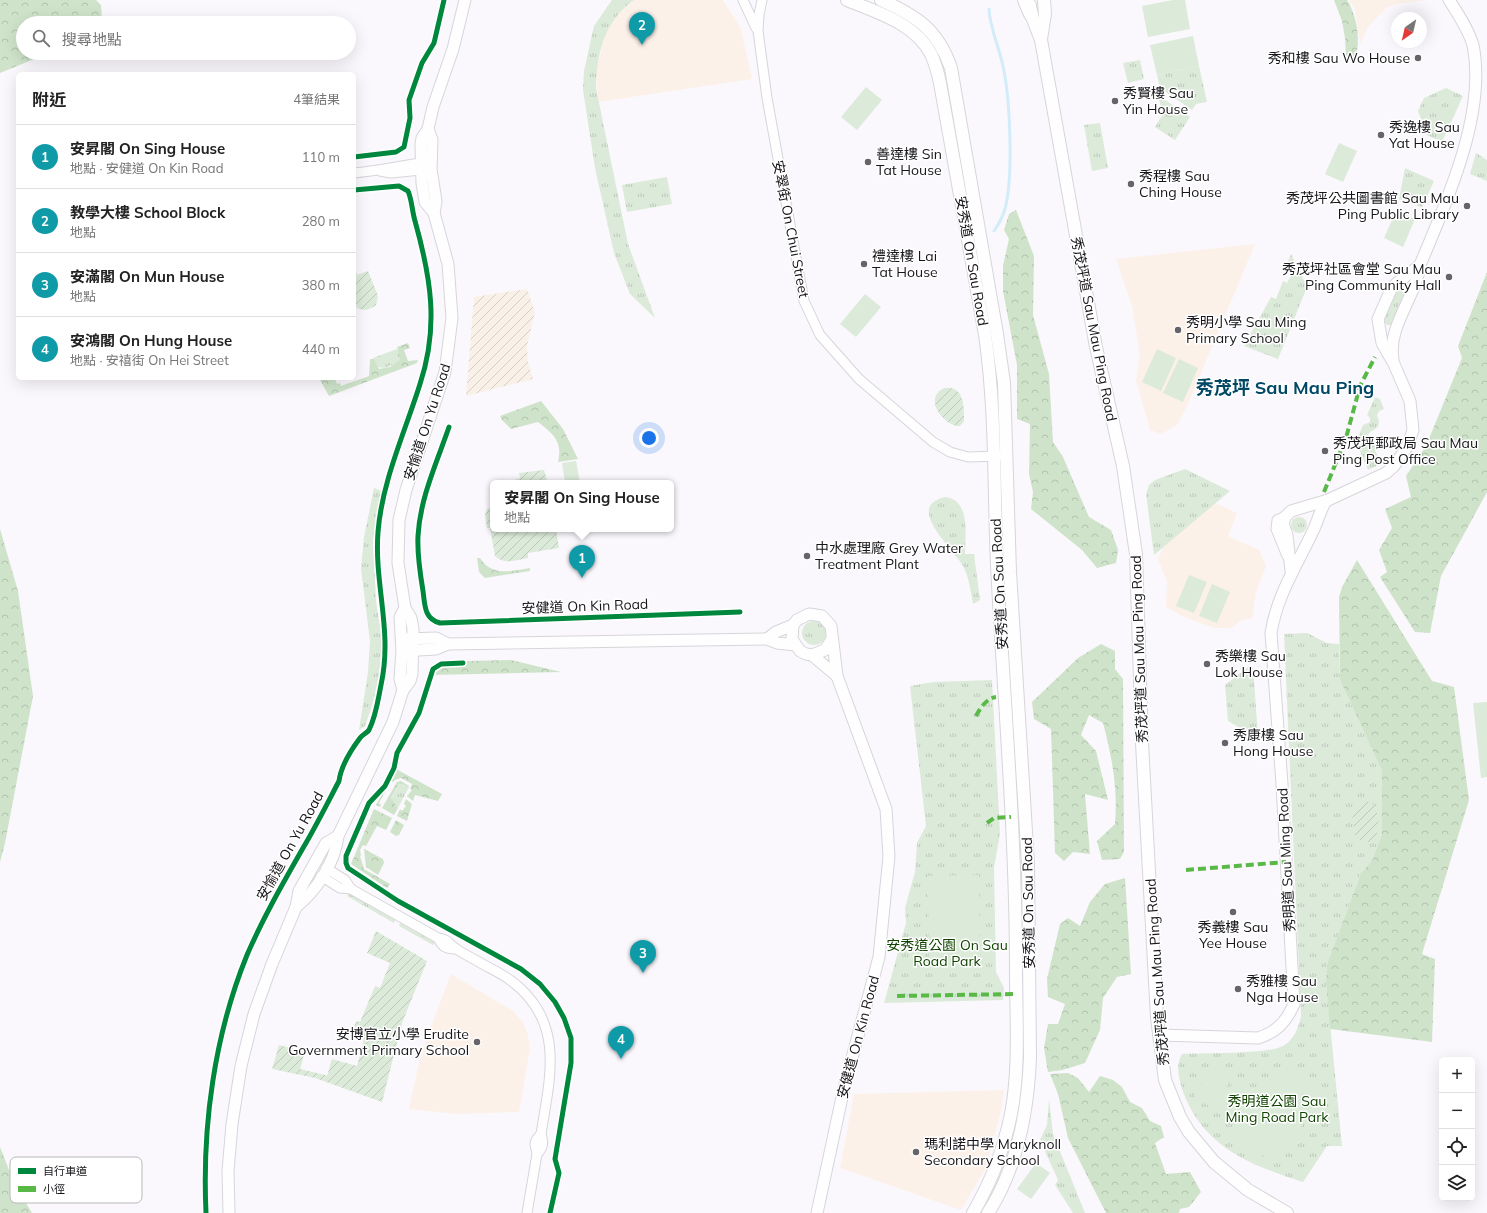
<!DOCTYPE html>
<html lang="zh-TW">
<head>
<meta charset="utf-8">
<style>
	body { margin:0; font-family:Mulish,"Noto Sans TC",sans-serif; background:#f2f2f2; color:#222 }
	.controls { position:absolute; right:12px; bottom:12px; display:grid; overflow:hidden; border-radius:6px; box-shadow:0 4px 16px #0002 }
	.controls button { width:36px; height:36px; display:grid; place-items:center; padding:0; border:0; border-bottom:1px solid #e0e0e0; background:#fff; color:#222; font:20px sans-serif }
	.compass { position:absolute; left:1391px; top:12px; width:36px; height:36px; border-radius:50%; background:#fff; box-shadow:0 4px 16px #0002; rotate:214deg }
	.you { position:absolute; left:649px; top:438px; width:14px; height:14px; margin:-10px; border:3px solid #fff; border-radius:50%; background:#1a73e8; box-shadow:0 0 0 6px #1a73e833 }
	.badge { display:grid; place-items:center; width:26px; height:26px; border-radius:50%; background:#db2777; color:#fff; font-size:13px; font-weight:700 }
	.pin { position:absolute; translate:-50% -33px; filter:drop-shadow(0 1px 2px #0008) }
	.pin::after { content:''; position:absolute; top:21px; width:14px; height:12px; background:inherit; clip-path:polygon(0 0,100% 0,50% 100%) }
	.popup { position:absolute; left:490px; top:480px; width:184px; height:52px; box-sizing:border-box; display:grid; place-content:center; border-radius:6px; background:#fff; filter:drop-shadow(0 1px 3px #0005); font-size:13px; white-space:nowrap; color:#767676 }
	.popup b { font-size:15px; color:#222 }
	.popup::after { content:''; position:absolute; left:50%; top:100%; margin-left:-8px; border:8px solid transparent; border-top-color:#fff }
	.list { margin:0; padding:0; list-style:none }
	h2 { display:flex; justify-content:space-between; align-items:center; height:52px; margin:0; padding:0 16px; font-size:17px }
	h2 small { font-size:13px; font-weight:400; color:#767676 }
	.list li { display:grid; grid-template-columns:26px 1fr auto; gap:12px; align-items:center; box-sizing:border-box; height:64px; padding:0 16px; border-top:1px solid #e0e0e0 }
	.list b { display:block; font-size:15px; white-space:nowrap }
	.list p { margin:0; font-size:13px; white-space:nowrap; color:#767676 }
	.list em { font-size:13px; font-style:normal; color:#767676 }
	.icon { flex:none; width:22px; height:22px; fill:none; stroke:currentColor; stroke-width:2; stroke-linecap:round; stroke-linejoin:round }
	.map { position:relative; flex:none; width:1487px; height:1213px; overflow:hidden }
	.search { position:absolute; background:#fff; box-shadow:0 4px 16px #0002; left:16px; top:16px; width:340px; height:44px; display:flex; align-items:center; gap:10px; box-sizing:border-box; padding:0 14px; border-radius:22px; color:#767676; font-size:15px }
	.panel { position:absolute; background:#fff; box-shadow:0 4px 16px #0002; left:16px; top:72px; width:340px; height:308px; border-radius:6px }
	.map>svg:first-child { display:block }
	.industrial { fill:url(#industrial-furrows) }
	.education { fill:#fcf1e9 }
	.grass { fill:url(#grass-tufts) }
	.forest { fill:url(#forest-crowns) }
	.garden { fill:url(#garden-furrows) }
	.pitch { fill:#dceada }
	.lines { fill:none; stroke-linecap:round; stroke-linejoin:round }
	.stream { stroke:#d2ecf9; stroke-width:3 }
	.minor-casing { stroke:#d7d5d9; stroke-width:11 }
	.tertiary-casing { stroke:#d7d5d9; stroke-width:13 }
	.secondary-casing { stroke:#d7d5d9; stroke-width:14 }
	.primary-casing { stroke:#d7d5d9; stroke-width:16 }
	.minor { stroke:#fefeff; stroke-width:9 }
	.tertiary { stroke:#fefeff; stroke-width:11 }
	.secondary { stroke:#fefeff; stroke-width:12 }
	.primary { stroke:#fefeff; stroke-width:14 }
	.quiet { stroke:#58b947; stroke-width:4; stroke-dasharray:8 4; stroke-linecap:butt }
	.cycleway-casing { stroke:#fff; stroke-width:8 }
	.cycleway { stroke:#00873e; stroke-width:5 }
	.poi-dot { fill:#666468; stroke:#fff; stroke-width:1.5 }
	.labels { text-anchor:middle; stroke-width:3; stroke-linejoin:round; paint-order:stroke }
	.poi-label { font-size:14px; fill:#171519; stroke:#fff; text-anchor:start }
	.street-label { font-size:14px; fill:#171519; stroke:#fff }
	.park-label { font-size:14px; fill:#114300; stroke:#fff }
	.district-label { font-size:18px; font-weight:bold; fill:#004866; stroke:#fff }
	.key { fill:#fff; stroke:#b9b9ba; stroke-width:1 }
	.key-label { font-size:11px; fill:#171519 }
</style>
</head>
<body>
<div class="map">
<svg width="1487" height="1213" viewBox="0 0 1487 1213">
	<defs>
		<pattern id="industrial-furrows" width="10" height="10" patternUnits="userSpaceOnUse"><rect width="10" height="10" fill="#f9f1e8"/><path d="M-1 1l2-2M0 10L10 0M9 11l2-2" fill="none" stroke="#d5cec6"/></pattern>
		<pattern id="grass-tufts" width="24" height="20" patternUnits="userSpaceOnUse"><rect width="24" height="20" fill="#dceada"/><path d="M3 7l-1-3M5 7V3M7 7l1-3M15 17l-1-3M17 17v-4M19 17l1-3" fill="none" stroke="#bcc8ba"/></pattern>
		<pattern id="forest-crowns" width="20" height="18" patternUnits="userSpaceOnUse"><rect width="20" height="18" fill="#cfe3ca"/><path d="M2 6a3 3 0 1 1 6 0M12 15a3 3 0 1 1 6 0" fill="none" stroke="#b1c2ad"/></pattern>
		<pattern id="garden-furrows" width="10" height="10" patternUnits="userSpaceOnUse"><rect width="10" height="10" fill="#dceada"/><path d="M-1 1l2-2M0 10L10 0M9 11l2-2" fill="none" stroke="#bcc8ba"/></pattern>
	</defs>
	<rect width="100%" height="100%" fill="#faf8fc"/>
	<!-- industrial -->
	<polygon class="industrial" points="527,289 535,312 527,346 528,362 533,379 466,396 474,297"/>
	<!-- education -->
	<g class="education">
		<polygon points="634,0 723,0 741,29 752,79 598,102 596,73 605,33 616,16"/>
		<polygon points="1349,0 1427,0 1396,4 1386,8 1368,27 1360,44 1355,9"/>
		<polygon points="1255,244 1188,404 1177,425 1161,434 1150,430 1136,380 1140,354 1132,306 1116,259"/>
		<polygon points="1186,490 1237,513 1228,536 1259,550 1266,566 1256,592 1252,618 1242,620 1231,628 1214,628 1184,617 1166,607 1167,582 1158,559"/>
		<polygon points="451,974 513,1011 523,1022 528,1035 530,1049 519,1112 457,1114 409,1109 419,1063 429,1032"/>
		<polygon points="1004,1090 1000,1115 985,1169 961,1210 840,1168 854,1094"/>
	</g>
	<!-- grass -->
	<g class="grass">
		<path d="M612,0H634C604,21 597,53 596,88L628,244L655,318L630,294L614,253L595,168L583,90L584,71L594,26Z"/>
		<polygon points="1140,60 1144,79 1128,83 1123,63"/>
		<polygon points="1199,66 1207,102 1196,104 1192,110 1160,88 1157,75"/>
		<polygon points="1446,88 1463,96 1442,142 1427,135 1418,111 1424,98"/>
		<polygon points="1158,95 1190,117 1175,140 1155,127 1163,114"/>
		<polygon points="1100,123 1108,168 1092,171 1084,125"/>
		<polygon points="1476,153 1487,160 1487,181 1470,174"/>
		<polygon points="1405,168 1434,181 1422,207 1399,199"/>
		<polygon points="667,177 672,204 627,212 622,185"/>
		<polygon points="1291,254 1307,287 1278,359 1244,346 1271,297 1276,299 1283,281 1287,283 1292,274 1285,269"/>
		<polygon points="1400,287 1404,289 1407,293 1393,325 1387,325 1382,319 1392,291"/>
		<polygon points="397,349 401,358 399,362 385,368 377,367 373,358"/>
		<polygon points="1375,397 1380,399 1384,409 1379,411 1377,415 1379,421 1378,427 1370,432 1368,435 1372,442 1375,441 1378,448 1375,450 1381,464 1368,470 1356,442 1363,425 1370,422 1370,418 1367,415"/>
		<polygon points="1185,469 1230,491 1154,555 1146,494 1149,485 1155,480"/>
		<polygon points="374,488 381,491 373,541 376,601 382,640 379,678 371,709 365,726 359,730 368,672 370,641 361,569 364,537"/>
		<path d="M945,497C971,500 965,535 965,554H974L980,600L973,604C971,592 969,579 964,568C957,551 902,507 945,497Z"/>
		<circle cx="1299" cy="525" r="8"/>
		<circle cx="814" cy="633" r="12"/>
		<path d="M1307,633L1327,643L1339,644L1340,680L1382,771V834L1372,862L1361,873L1327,964L1326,982L1342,1146H1327L1303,1182C1251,1165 1204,1148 1183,1092C1179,1079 1175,1066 1182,1054C1202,1053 1269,1054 1283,1046C1295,1039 1298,1028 1301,1016L1284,634Z"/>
		<polygon points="1248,667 1253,667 1258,736 1254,736 1228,721 1225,685"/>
		<polygon points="992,680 1000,834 994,868 996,972 1004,988 1003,1000 884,1003 906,923 905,908 915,872 917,843 926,826 910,686 934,682"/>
		<polygon points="402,784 409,787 398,808 391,799 398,785"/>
		<polygon points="349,893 395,920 394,923 347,896"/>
		<polygon points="400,923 435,942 433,945 399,926"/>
		<polygon points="1049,1099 1053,1134 1085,1213 1073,1213 1055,1185 1058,1180 1040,1140 1047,1125"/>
	</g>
	<!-- forest -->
	<g class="forest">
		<polygon points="0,0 96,0 101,5 102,21 100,23 23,23 23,53 49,53 0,73"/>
		<path d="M1334,0H1347C1356,14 1361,39 1356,55L1353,57L1346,56L1345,38L1342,21Z"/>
		<polygon points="1016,210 1034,256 1033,315 1049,374 1053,442 1063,457 1089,517 1111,530 1118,550 1116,563 1097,568 1082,550 1031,509 1033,492 1029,474 1030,424 1017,419 1017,365 1003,291 1003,266 1009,239 1004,230 1009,214"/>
		<polygon points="1487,272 1487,492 1441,576 1430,633 1415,632 1380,577 1387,572 1379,550 1392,528 1385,509 1411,497 1406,476 1426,446 1462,358 1458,346"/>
		<polygon points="408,343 410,348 404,350 408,361 418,360 417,363 329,396 319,378 335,378 337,384 340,383 341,386 369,376 370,359 374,359 379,369 390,367 400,360 397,347"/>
		<path d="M541,401L563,429L578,459L558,462C563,441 553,434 538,422L511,429L502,420L500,416Z"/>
		<polygon points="0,529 18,591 33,696 5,843 0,862"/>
		<path d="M477,558H480C492,577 511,571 530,568V571L485,578L479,572Z"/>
		<polygon points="1357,560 1432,681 1454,687 1469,800 1422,954 1435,959 1432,1042 1330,1029 1326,982 1327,964 1361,873 1372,861 1382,834 1382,771 1340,680 1339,597 1342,587"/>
		<path d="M1101,644L1115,651V669L1123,679L1124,852L1120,859L1102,860L1097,841L1115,824C1118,789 1112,757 1103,723L1089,715L1081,735L1096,751L1108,800L1085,794L1090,854L1073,852L1064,861L1055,853L1051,729L1034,719L1032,702L1078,658Z"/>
		<polygon points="511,660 561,672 432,675 438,667 467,665 467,661"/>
		<polygon points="396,769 442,794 438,801 415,795 413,801 407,796 412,790 410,789 412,784 401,778 395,780 393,782 391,781 379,803 381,805 380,807 376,805"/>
		<polygon points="401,781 409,786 409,787 402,784 398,785 391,798 398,808 394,815 382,808 397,782"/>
		<polygon points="406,799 412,804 407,821 397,816 400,809 402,811 406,806 404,804"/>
		<polygon points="374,809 392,818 386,830 377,826 366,846 363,845 360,850 361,856 360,856 364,869 390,884 387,888 351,864"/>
		<polygon points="396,820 404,825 399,835 396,836 390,832"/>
		<polygon points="364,849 383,859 384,863 378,875 366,867"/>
		<polygon points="1125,878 1131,974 1117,977 1103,998 1100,1030 1085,1063 1063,1070 1048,1072 1044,1048 1048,1024 1058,1024 1065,1004 1048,997 1047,979 1060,924 1068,918 1080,926 1090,902 1105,884"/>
		<polygon points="1068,1073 1078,1078 1089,1092 1100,1076 1113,1080 1122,1087 1130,1102 1142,1108 1150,1121 1161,1126 1164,1137 1155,1143 1166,1174 1190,1172 1201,1192 1189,1207 1180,1209 1179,1213 1106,1213 1068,1138 1058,1094 1050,1074"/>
		<polygon points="0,1147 15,1185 32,1213 0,1213"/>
	</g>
	<!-- garden -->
	<g class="garden">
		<path d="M354,267L357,275L368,271L378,296L376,305C369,311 360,312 354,305Z"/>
		<path d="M944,388C964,385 964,406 964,421L960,426C947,428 921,400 944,388Z"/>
		<polygon points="544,470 548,483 506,483 520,478 519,473"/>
		<path d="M493,507V529H556L559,548L528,553V558C517,560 504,565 495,556L490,528H487L485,515L487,509Z"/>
		<path d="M1362,798L1376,806C1378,820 1383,832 1370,842L1361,841L1355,836L1352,813Z"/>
		<polygon points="376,931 427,961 402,1023 382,1102 315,1078 272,1069 279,1045 305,1052 300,1069 325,1075 327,1076 332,1059 357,1066 364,1039 352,1036 356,1021 360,1022 375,986 380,988 390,963 367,953"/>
	</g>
	<!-- pitch -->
	<g class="pitch">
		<polygon points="1173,0 1185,0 1190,29 1148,37 1142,6"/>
		<polygon points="1193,36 1199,66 1157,75 1150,45"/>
		<polygon points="866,87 882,100 857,130 841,117"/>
		<polygon points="1339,143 1357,151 1343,182 1325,174"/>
		<polygon points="1396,211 1415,219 1403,247 1384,238"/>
		<polygon points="865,294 881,307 856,337 840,324"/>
		<polygon points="1157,349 1176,358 1161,391 1142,382"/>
		<polygon points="1179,359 1198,368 1183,402 1163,393"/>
		<polygon points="576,461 580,483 565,483 562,463"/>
		<polygon points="1189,575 1207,582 1194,613 1176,606"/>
		<polygon points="1212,584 1230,592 1217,623 1199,616"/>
		<polygon points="1487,702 1487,777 1481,778 1473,703"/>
		<polygon points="979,875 980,961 929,961 928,876"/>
		<polygon points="1216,1065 1233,1077 1212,1108 1194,1096"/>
		<polygon points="1281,1066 1323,1095 1275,1164 1233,1135"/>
		<polygon points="1236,1079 1254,1091 1232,1122 1214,1110"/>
		<polygon points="1036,1163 1050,1173 1031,1199 1017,1189"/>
	</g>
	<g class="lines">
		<!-- stream -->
		<path class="stream" d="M989,9C990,30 1001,51 1004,71C1010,103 1014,182 1004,212C1002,219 998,225 994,231"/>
		<!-- minor casing -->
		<g class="minor-casing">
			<g id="minor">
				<polyline points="743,0 756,28"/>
				<polyline points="762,0 759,15 758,31 767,98 804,301 820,335 859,379 933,442 950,452 968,457 999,456"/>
				<polyline points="380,171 391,173 421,170"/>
				<path d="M354,173C377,171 398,166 421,163"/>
				<polyline points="1285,518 1281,518 1277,520 1276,529 1287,556"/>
				<polyline points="326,868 345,880 351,889"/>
				<path d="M321,876L340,888L351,889L438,938C449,939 449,945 458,950C464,954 472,958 479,962C489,968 501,973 510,980C566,1021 550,1077 541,1134C544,1143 543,1148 537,1154"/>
				<path d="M438,938C442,947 446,949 456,949"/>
				<polyline points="527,1213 537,1154 535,1144 536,1140 541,1134"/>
			</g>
		</g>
		<!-- tertiary casing -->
		<g class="tertiary-casing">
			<g id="tertiary">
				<polyline points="434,213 436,201 431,169 432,140 428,129 433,107 453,49 465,0"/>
				<path d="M1393,359C1387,327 1416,297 1420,265C1446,203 1487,114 1473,45C1468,29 1459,15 1449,0"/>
				<polyline points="1291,571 1287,535 1283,524 1285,517 1291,511 1328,500 1386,473 1394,466 1407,447 1413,430 1410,401 1394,364 1382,343 1378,319 1392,287 1420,265"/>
				<polyline points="406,639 436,638 448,644"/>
				<polyline points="767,639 776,632 793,625"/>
				<polyline points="402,651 436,649 448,644 767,639 777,643 795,645"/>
				<polyline points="812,655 837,676"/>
				<polyline points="403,690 400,679 402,651 400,617 405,608"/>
				<path d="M296,907C316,891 335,863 338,836L393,722L403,690L410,681L412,674L413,629L411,618L405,608L398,563L399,520L406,490L445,372L452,318L448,264L434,213L425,202L422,183L421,144L422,138L428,129"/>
				<path d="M1160,1035L1258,1038C1277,1032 1286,1022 1294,1004L1282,784L1271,633C1277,595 1297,565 1313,531C1318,521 1320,510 1326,501"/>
				<polyline points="229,1213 228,1171 232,1124 241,1066 254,1014 272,964 296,907 299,891 326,843 338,836"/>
				<polyline points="817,1213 844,1088 879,957 889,856 886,809 837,676 831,626 822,616 809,614 797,620 793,625 792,639 800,651 806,654 812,655 825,650 832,639"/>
			</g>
		</g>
		<!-- secondary casing -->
		<g class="secondary-casing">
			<g id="secondary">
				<path d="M847,0C876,12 915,23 931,54C935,63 938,73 940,83L985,335C997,417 993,501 998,584C1005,713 1016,842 1016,971C1016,1018 1020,1067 1011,1114C1004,1149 991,1182 973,1213"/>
				<path d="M881,0C917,16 938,30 951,68L997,334L1004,383L1010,572L1028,864L1030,1057C1028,1112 1018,1166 988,1213"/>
				<polyline points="1030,5 1031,14 1041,40 1096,347 1123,466 1136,554 1142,743 1157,1018 1165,1080 1180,1117 1189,1132 1214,1162 1248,1190 1287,1213"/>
				<polyline points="1041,39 1045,14 1044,0"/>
			</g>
		</g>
		<!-- primary casing -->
		<g class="primary-casing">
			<polyline id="primary" points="1025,0 1031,14"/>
		</g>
		<!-- minor -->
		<use href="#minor" class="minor"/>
		<!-- tertiary -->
		<use href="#tertiary" class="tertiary"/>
		<!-- secondary -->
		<use href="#secondary" class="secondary"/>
		<!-- primary -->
		<use href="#primary" class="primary"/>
		<!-- quiet -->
		<g class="quiet">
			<polyline points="1324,492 1346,438 1360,386 1375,357"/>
			<path d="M976,716C980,708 987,698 996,697"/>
			<polyline points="987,823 994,818 1011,817"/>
			<polyline points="1186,870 1286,862"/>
			<polyline points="897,996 1016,994"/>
		</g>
		<!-- cycleway casing -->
		<g class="cycleway-casing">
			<g id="cycleway">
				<polyline points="354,157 396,152 404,147 410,118 409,100 422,63 434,43 444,0"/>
				<path d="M449,427C437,462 420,498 418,536C417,555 420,573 423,591C425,605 424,619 440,623L740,612"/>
				<polyline points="463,663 441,664 433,669 419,713 397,753 394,768 385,786 369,803 346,856 346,863 348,868 398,901 521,969 540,984 555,1002 564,1018 571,1038 571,1063 555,1159 559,1173 550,1213"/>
				<path d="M206,1213C202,1127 214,1036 247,955C263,918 283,883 303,848C316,826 327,804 339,781C341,766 351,750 360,738C363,734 367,733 369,730C376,716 378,700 381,685C393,631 374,585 378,532C382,481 405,432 420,384C439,327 431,278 415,221C412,211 412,200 408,191L399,186L354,190"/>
			</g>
		</g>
		<!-- cycleway -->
		<use href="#cycleway" class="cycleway"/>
	</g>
	<!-- markers -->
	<g class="poi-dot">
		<circle cx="1418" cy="58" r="4"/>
		<circle cx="1115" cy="101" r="4"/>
		<circle cx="1381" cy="135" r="4"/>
		<circle cx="868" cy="162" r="4"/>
		<circle cx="1131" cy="184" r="4"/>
		<circle cx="1467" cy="206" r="4"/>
		<circle cx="864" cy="264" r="4"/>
		<circle cx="1449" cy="277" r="4"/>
		<circle cx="1178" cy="330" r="4"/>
		<circle cx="1325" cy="451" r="4"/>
		<circle cx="807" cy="556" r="4"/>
		<circle cx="1207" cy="664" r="4"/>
		<circle cx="1225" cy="743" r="4"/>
		<circle cx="1233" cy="912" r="4"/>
		<circle cx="1238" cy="989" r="4"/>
		<circle cx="477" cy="1042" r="4"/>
		<circle cx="916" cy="1152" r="4"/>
	</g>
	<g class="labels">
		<!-- poi labels -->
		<g class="poi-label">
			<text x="1410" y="63" text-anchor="end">秀和樓 Sau Wo House</text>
			<text x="1123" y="98">秀賢樓 Sau<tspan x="1123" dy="16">Yin House</tspan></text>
			<text x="1389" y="132">秀逸樓 Sau<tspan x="1389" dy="16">Yat House</tspan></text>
			<text x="876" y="159">善達樓 Sin<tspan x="876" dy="16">Tat House</tspan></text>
			<text x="1139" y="181">秀程樓 Sau<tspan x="1139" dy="16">Ching House</tspan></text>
			<text x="1459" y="203" text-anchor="end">秀茂坪公共圖書館 Sau Mau<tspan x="1459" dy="16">Ping Public Library</tspan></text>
			<text x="872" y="261">禮達樓 Lai<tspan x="872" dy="16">Tat House</tspan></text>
			<text x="1441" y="274" text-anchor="end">秀茂坪社區會堂 Sau Mau<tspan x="1441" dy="16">Ping Community Hall</tspan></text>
			<text x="1186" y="327">秀明小學 Sau Ming<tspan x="1186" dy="16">Primary School</tspan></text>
			<text x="1333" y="448">秀茂坪郵政局 Sau Mau<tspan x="1333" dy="16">Ping Post Office</tspan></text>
			<text x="815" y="553">中水處理廠 Grey Water<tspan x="815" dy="16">Treatment Plant</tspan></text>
			<text x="1215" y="661">秀樂樓 Sau<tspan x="1215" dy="16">Lok House</tspan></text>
			<text x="1233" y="740">秀康樓 Sau<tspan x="1233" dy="16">Hong House</tspan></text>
			<text x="1233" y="932" text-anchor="middle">秀義樓 Sau<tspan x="1233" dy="16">Yee House</tspan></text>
			<text x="1246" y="986">秀雅樓 Sau<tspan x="1246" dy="16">Nga House</tspan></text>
			<text x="469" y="1039" text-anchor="end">安博官立小學 Erudite<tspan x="469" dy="16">Government Primary School</tspan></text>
			<text x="924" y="1149">瑪利諾中學 Maryknoll<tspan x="924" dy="16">Secondary School</tspan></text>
		</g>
		<!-- street labels -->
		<g class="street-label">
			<text transform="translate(791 229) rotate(79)" y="5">安翠街 On Chui Street</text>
			<text transform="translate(972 261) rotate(80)" y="5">安秀道 On Sau Road</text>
			<text transform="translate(1094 329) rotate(79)" y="5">秀茂坪道 Sau Mau Ping Road</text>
			<text transform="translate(427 422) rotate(-72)" y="5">安愉道 On Yu Road</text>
			<text transform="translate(999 584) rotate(-93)" y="5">安秀道 On Sau Road</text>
			<text transform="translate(585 606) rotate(-2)" y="5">安健道 On Kin Road</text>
			<text transform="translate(1139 649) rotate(-92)" y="5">秀茂坪道 Sau Mau Ping Road</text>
			<text transform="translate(290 846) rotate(-61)" y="5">安愉道 On Yu Road</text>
			<text transform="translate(1286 860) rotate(-93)" y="5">秀明道 Sau Ming Road</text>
			<text transform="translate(1028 903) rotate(-91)" y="5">安秀道 On Sau Road</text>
			<text transform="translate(1157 972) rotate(-94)" y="5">秀茂坪道 Sau Mau Ping Road</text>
			<text transform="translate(858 1037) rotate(-75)" y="5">安健道 On Kin Road</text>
		</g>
		<!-- park labels -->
		<g class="park-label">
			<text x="947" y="950">安秀道公園 On Sau<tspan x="947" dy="16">Road Park</tspan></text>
			<text x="1277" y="1106">秀明道公園 Sau<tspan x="1277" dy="16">Ming Road Park</tspan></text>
		</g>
		<!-- district labels -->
		<g class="district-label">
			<text x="1285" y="394">秀茂坪 Sau Mau Ping</text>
		</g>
	</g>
	<!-- legend -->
	<rect x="10" y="1157" width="132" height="46" rx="6" class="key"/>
	<rect x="18" y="1168" width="18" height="6" fill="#00873e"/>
	<rect x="18" y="1186" width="18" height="6" fill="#58b947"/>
	<g class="key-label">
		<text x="43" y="1175">自行車道</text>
		<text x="43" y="1193">小徑</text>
	</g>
</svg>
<div class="controls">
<button>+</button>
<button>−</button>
<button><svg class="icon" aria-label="locate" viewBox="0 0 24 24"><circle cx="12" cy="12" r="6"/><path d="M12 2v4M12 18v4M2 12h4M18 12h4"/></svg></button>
<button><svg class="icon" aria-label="layers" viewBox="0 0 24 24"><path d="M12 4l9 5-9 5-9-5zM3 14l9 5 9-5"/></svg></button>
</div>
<svg class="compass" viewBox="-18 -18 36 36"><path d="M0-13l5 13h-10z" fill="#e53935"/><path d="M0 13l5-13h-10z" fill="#767676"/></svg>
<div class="you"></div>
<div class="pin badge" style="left:582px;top:578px;background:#0f9aa8">1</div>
<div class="popup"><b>安昇閣 On Sing House</b>地點</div>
<div class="pin badge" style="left:642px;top:45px;background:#0f9aa8">2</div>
<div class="pin badge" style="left:643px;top:973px;background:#0f9aa8">3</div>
<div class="pin badge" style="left:621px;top:1059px;background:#0f9aa8">4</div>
<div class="search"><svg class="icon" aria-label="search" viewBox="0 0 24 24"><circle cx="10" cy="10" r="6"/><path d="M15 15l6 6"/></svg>搜尋地點</div>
<section class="panel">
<h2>附近<small>4筆結果</small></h2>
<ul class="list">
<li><span class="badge" style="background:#0f9aa8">1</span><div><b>安昇閣 On Sing House</b><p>地點 · 安健道 On Kin Road</p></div><em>110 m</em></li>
<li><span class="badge" style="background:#0f9aa8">2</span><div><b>教學大樓 School Block</b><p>地點</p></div><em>280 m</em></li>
<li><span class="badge" style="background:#0f9aa8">3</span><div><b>安滿閣 On Mun House</b><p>地點</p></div><em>380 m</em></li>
<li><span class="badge" style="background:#0f9aa8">4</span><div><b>安鴻閣 On Hung House</b><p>地點 · 安禧街 On Hei Street</p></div><em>440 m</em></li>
</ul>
</section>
</div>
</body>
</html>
